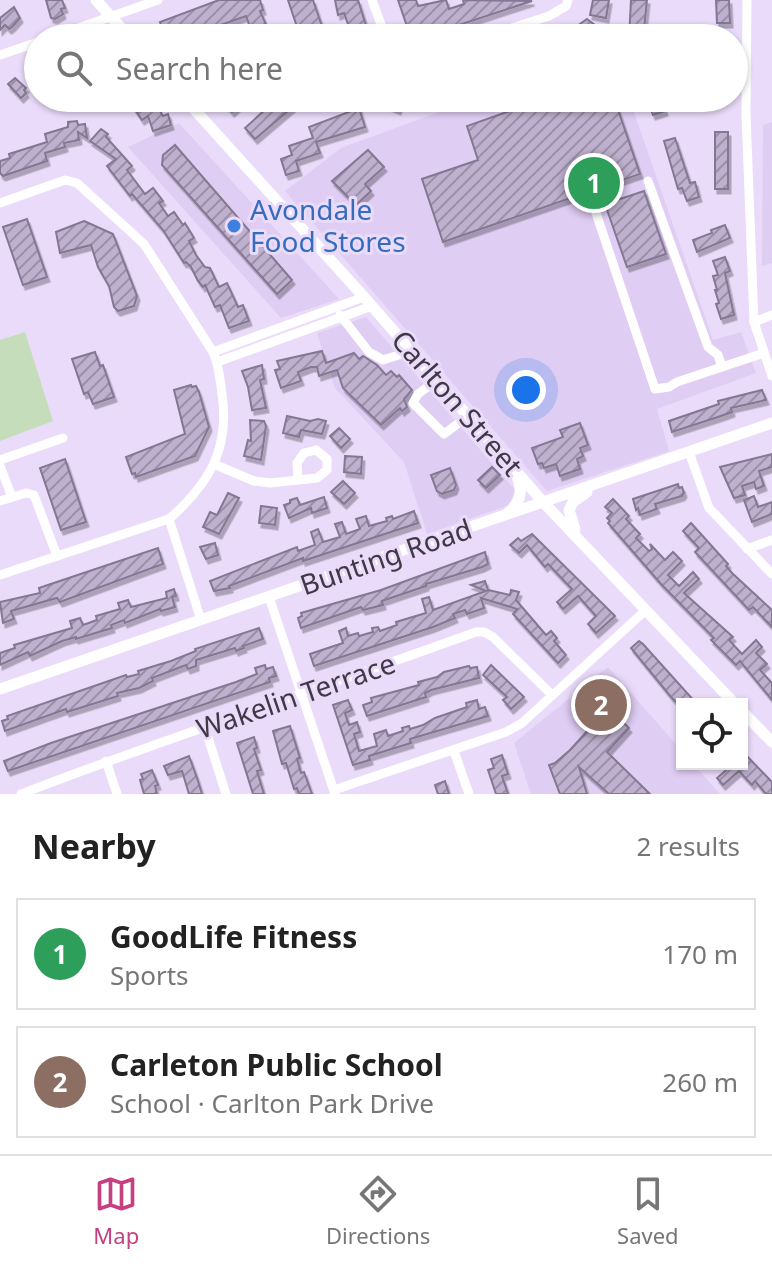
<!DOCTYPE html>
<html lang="en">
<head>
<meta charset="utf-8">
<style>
	body { margin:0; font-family:"Noto Sans",sans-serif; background:#f2f2f2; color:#222 }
	.controls { position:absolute; right:24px; bottom:24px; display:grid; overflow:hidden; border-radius:0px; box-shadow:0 2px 6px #0004 }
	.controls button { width:72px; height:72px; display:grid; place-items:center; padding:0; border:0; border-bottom:2px solid #e0e0e0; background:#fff; color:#222; font:40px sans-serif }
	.you { position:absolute; left:526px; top:390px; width:28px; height:28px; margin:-20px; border:6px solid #fff; border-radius:50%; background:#1a73e8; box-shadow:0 0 0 12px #1a73e833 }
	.badge { display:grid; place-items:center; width:52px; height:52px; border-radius:50%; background:#c53f81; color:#fff; font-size:26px; font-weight:700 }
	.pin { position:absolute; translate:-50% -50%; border:4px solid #fff; box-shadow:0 2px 8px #0006 }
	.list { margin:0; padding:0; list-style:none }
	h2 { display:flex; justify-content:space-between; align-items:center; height:104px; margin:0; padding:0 32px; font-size:34px }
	h2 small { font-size:26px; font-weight:400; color:#767676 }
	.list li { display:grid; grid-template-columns:52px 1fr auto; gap:24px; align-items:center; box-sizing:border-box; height:112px; margin:0 16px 16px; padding:0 16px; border:2px solid #e0e0e0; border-radius:0px }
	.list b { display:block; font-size:30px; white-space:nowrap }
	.list p { margin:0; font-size:26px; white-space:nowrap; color:#767676 }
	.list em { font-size:26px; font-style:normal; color:#767676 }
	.icon { flex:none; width:44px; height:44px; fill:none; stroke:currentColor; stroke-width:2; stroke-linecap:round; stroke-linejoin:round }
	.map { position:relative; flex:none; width:772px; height:794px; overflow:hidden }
	.search { position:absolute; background:#fff; box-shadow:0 2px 6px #0004; left:24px; right:24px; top:24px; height:88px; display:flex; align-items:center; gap:20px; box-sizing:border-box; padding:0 28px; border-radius:44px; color:#767676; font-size:30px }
	.sheet { height:360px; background:#fff }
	nav { display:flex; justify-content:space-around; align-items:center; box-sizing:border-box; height:112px; border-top:2px solid #e0e0e0; background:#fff; font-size:22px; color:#767676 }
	nav a { display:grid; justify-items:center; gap:4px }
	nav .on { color:#c53f81 }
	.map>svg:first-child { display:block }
	.built { fill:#dfcdf3 }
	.park { fill:#c6ddbb }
	.building { fill:url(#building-hatch); stroke:#847793; stroke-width:2; filter:url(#shadow) }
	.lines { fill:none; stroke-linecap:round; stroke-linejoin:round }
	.minor { stroke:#fff; stroke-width:9 }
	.major { stroke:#fff; stroke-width:11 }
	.shop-dot { fill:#3f7fe0; stroke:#eadbfa; stroke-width:3 }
	.labels { text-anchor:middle; stroke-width:6; stroke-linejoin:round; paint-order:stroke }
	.shop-label { font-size:28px; fill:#366cbe; stroke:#eadbfa; text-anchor:start }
	.street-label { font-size:28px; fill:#3f3945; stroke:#eadbfa }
</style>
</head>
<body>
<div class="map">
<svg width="772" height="794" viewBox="0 0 772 794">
	<defs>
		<pattern id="building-hatch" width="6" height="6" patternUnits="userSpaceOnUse" patternTransform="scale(2)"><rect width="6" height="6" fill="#beb0ce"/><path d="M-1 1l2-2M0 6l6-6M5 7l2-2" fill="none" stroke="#9c90a9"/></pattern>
		<filter id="shadow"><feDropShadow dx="2.5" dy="4.5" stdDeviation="0" flood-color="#0004"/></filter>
	</defs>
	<rect width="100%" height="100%" fill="#eadbfa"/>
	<!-- built -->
	<g class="built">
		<polygon points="477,98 629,98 713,340 741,332 756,373 657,409 669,451 547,491 285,191 341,148"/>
		<polygon points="772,122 772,263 762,266 763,125"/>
		<polygon points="179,123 339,299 281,318 128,147"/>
		<polygon points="366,317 515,490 509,505 427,534 404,462 335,388 317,333"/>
		<polygon points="608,667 682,751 682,764 693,764 720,794 531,794 514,743"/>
	</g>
	<!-- park -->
	<polygon class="park" points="25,332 53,421 0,441 0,340"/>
	<!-- building -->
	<g class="building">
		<polygon points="46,0 62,0 65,8 61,9 63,14 55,19 51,18"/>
		<polygon points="219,0 260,0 263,10 260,11 272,38 254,38 246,16 184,38 166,38 160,22"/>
		<polygon points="288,0 313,0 326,38 288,38 299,33"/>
		<polygon points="335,0 358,0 370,38 353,38 344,13 338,15"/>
		<polygon points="398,0 416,0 418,6 446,0 449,9 464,4 463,0 532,1 434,33 436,38 411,38"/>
		<polygon points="593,0 609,0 606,18 590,15"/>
		<polygon points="631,0 647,0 643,38 629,38"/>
		<polygon points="716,0 729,0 730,23 717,23"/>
		<polygon points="14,7 20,18 12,27 9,29 5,25 0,30 0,18"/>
		<polygon points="587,19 599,28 591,38 555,38 570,31"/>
		<polygon points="15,78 26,88 24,90 26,93 21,98 8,84"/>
		<polygon points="127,98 152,98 163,116 168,114 171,125 153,131 148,116 142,120"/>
		<polygon points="219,98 247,98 232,112"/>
		<polygon points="278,98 286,98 294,106 255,139 245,128"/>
		<polygon points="369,98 403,98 398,110"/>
		<polygon points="412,98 437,98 437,103 413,105"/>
		<polygon points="515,98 528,98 530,104 548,98 614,98 640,174 443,242 422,179 478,160 467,126 518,108"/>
		<polygon points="647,98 661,98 665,111 653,115"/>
		<polygon points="359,108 365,127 316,142 320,153 296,161 299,171 286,175 281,159 292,155 289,146 313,138 309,127"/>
		<polygon points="77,121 78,125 85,124 87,138 78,132 79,140 64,143 65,147 45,153 47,161 3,176 0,173 0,161 10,158 9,154 47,142 45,134 68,127 68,122"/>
		<polygon points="101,129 108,134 106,137 132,166 127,170 145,194 153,188 163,201 159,203 168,216 174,212 183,225 185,223 194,238 189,241 196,255 205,267 210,268 219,287 227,283 238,307 243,305 249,321 229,328 220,305 215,307 205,285 203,287 198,281 191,267 186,262 184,263 163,230 132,194 130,196 107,166 116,159 90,141"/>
		<rect x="715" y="132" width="13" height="57"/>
		<polygon points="675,138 690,183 695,182 699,197 687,201 682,188 678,189 664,141"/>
		<polygon points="175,145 292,280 277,294 162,165 163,155"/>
		<polygon points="368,150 384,167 365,184 371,191 356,205 332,181"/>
		<polygon points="644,191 666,254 627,267 605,204"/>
		<polygon points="27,219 47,277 23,285 3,227"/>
		<polygon points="84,221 113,234 137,296 134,306 118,311 114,307 109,286 98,267 91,245 60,253 56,232"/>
		<polygon points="725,225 730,238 697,252 693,240 712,233 711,230"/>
		<polygon points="725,257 730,271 725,273 734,315 721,319 716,304 719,303 715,290 717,290 713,276 718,275 713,261"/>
		<polygon points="322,351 326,363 354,353 359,359 363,356 377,365 386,375 391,371 397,377 399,375 412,390 404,399 407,407 402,411 400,408 381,425 343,388 337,370 319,376 317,367 311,367 298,372 301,381 281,388 275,370 280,369 277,361"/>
		<polygon points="95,352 100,366 103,365 114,397 93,404 88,392 84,394 72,359"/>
		<polygon points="262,365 264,379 260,380 266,408 252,410 248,387 242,371"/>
		<polygon points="191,385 192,387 196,386 199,392 209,427 195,456 136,477 135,473 132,474 126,457 185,434 174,390"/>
		<polygon points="762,390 766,400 731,408 732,412 718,417 672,432 669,421 719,404 718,401"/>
		<polygon points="287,416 310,421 318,419 326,421 322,434 301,430 299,437 283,433"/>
		<polygon points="250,420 264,421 266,426 261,460 244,456 248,440 251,441"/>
		<polygon points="580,423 588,445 580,448 583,456 577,459 580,469 560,476 556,464 544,468 542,463 538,464 532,448 563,437 560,430"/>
		<polygon points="339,428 350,439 341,448 330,436"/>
		<polygon points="772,454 772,467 759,471 764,486 756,489 754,482 742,486 745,495 734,498 720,467"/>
		<polygon points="345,456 362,457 361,474 344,472"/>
		<polygon points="65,459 86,522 61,530 40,468"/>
		<polygon points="492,467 500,475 486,488 478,480"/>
		<polygon points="450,468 456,485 454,490 442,494 437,491 431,475"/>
		<polygon points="343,481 355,493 344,504 331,492"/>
		<polygon points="678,484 679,488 682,487 684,493 682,496 655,504 657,509 640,515 638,508 636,510 633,499"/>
		<polygon points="228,493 239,498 219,534 203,527 210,512 217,515"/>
		<polygon points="754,496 758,507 772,502 772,514 752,522 744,500"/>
		<polygon points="324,497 327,508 312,513 311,508 289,518 284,505 290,503 290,500 297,498 300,505"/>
		<polygon points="613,499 629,516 626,519 640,534 636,538 649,551 652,549 650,544 665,560 673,552 682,561 668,575 679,586 693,572 699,579 684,593 733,637 729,640 742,654 756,640 762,647 756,653 767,664 760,670 772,683 772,700 740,661 736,665 711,640 714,638 661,584 608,523 610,521 607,518 612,513 605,507"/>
		<polygon points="261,506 277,508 275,525 259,523"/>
		<polygon points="414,511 418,523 303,561 303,558 229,586 230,588 214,591 210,581 297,547 298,551 315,545 311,532 318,529 323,542 340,537 335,524 342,522 346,534 360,529 356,519 366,516 369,526 387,521 386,518 392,516 393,519"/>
		<polygon points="691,523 728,564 726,566 732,573 772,610 772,627 753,607 749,610 695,552 699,548 683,531"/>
		<polygon points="532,534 615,616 596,633 588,624 596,616 578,596 563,609 557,602 572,589 548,564 545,567 527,545 519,553 510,545 518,538 521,541"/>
		<polygon points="215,543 218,555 206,559 200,547"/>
		<polygon points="158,548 163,564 60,602 57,598 11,611 14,619 3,623 0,602 40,593 39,588"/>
		<polygon points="485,552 488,564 482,567 426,584 426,586 382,601 383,605 363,610 361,607 301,628 298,618 302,616 301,613 381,590"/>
		<polygon points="485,581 488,590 510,595 511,590 519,592 516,600 546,635 551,631 557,638 554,641 566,655 558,663 513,614 517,609 481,598 484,608 467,614 465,610 453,614 455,618 433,627 314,666 310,654 343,643 339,631 346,628 348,636 358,633 359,636 373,632 372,628 378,627 380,631 397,625 396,622 426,613 422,599 429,597 433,610 486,591 471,585"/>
		<polygon points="174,589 176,596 172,597 175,607 161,611 160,609 125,623 124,620 111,625 112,628 76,639 76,637 62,641 30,656 28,652 0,665 0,653 15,648 14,645 72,628 70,621 80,618 83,625 97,620 96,616 120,609 118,603 128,600 131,607 167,598 166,592"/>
		<polygon points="259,628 263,639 243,646 244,648 236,651 235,648 196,660 196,666 188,669 186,665 173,670 152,678 153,681 139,688 117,693 118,696 67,712 66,709 5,731 2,721 8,719 7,716 126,675 127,677 139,674 138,671 171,661 196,651 195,649"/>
		<polygon points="639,641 643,644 697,704 682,704 681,707 671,697 631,648"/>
		<polygon points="265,665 266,669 273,667 276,676 269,678 270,682 8,771 4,761 51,743 236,682 257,674 255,668"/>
		<polygon points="491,665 524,697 511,709 503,700 507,697 483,675"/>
		<polygon points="469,666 470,668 477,667 479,678 431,690 425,693 426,697 367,716 363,705 372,702 371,698 419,685 418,682 437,677 444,672"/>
		<polygon points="348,700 352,710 345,713 349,725 357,722 360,732 354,734 359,751 377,746 374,734 386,730 388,736 403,731 402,728 409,726 410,729 423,725 435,718 467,707 466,703 477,700 479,709 485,707 488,716 410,739 411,743 369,756 370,760 353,765 333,705"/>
		<polygon points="608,708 629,728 607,752 650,794 609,794 579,767 587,794 560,794 549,765 555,763 570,750"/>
		<polygon points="290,726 300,758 297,759 301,773 304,772 312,794 299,794 297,788 294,789 286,763 282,764 273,731"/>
		<polygon points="254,737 257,748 254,749 261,770 257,771 264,794 253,794 237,743"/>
		<polygon points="742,751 772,782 772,794 766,794 755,781 752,785 739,771 723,785 717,778 733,764 742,764"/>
		<polygon points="502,755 508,774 502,776 508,794 496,794 488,770 494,768 491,759"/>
		<polygon points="189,756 197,778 202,794 189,794 182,771 168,775 164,766"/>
		<polygon points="152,770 158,785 155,786 157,794 144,794 140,780 143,779 141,774"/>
		<polygon points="445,781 449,794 438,794 435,785"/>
	</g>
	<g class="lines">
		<!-- minor -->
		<g class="minor">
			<polyline points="372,0 386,38"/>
			<polyline points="747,0 746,114 754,322 772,376"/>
			<polyline points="50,38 158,0"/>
			<polyline points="481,38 549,16 566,6 568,0"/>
			<polyline points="0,55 38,42"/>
			<polyline points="648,181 708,347 718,355 722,367"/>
			<polyline points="592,201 655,389 669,387 677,382 764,353"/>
			<path d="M0,203L65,180L77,183L144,244L213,352C219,365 220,379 222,394C230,448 210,483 169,519L0,575"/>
			<polyline points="340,315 369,352 383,360 411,351"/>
			<polyline points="754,322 772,315"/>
			<polyline points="213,352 364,297"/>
			<polyline points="217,362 372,306"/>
			<polyline points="437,380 418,394 413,403 444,434 468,416"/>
			<polyline points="689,452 709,508 772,574"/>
			<polyline points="0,460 63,438"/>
			<polyline points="214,464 254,481 270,483 317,478 327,470 327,459 316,450 304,453 297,463 298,479"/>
			<polyline points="0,466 12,497"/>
			<polyline points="0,501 26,493 34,495 57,556"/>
			<polyline points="169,519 201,620"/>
			<polyline points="747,549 772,540"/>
			<polyline points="269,597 335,794"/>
			<polyline points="205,728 226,794"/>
			<polyline points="454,751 469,794"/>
			<polyline points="106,761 117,794"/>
			<polyline points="334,790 506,732 522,723 646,610"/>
			<path d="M21,794C171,736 325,687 476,632H484L493,637L552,695"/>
		</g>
		<!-- major -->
		<g class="major">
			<polyline points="96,0 130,38"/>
			<polyline points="184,98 364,297 544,503 735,704"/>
			<path d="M508,513C521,501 523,493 517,476"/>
			<polyline points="575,529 569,510 573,502 587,492"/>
			<polyline points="0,689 772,423"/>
			<polyline points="742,711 772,742"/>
		</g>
	</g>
	<!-- markers -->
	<circle class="shop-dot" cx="234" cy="226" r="8"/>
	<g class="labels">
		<!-- shop labels -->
		<g class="shop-label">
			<text x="250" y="220">Avondale<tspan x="250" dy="32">Food Stores</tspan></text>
		</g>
		<!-- street labels -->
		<g class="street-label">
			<text transform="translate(457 403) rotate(49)" y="10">Carlton Street</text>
			<text transform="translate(386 557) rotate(-19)" y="10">Bunting Road</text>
			<text transform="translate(296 696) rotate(-19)" y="10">Wakelin Terrace</text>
		</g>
	</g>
</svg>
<div class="controls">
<button><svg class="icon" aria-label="locate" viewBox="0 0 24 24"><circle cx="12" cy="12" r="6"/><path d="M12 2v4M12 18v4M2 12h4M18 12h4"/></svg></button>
</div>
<div class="you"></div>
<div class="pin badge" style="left:594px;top:183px;background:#2e9e5b">1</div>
<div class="pin badge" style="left:601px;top:705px;background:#8d6e63">2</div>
<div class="search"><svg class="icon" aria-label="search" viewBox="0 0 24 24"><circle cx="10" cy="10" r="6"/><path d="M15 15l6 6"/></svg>Search here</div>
</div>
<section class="sheet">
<h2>Nearby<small>2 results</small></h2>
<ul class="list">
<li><span class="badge" style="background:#2e9e5b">1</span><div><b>GoodLife Fitness</b><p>Sports</p></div><em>170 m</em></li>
<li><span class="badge" style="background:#8d6e63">2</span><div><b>Carleton Public School</b><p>School · Carlton Park Drive</p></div><em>260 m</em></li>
</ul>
</section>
<nav>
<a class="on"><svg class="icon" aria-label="map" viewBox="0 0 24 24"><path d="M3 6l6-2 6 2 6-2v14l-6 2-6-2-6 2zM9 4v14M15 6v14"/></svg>Map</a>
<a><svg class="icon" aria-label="directions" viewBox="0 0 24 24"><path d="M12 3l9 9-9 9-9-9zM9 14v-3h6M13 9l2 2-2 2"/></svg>Directions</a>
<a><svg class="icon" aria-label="saved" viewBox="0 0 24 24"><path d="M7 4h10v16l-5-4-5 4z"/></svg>Saved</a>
</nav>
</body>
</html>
